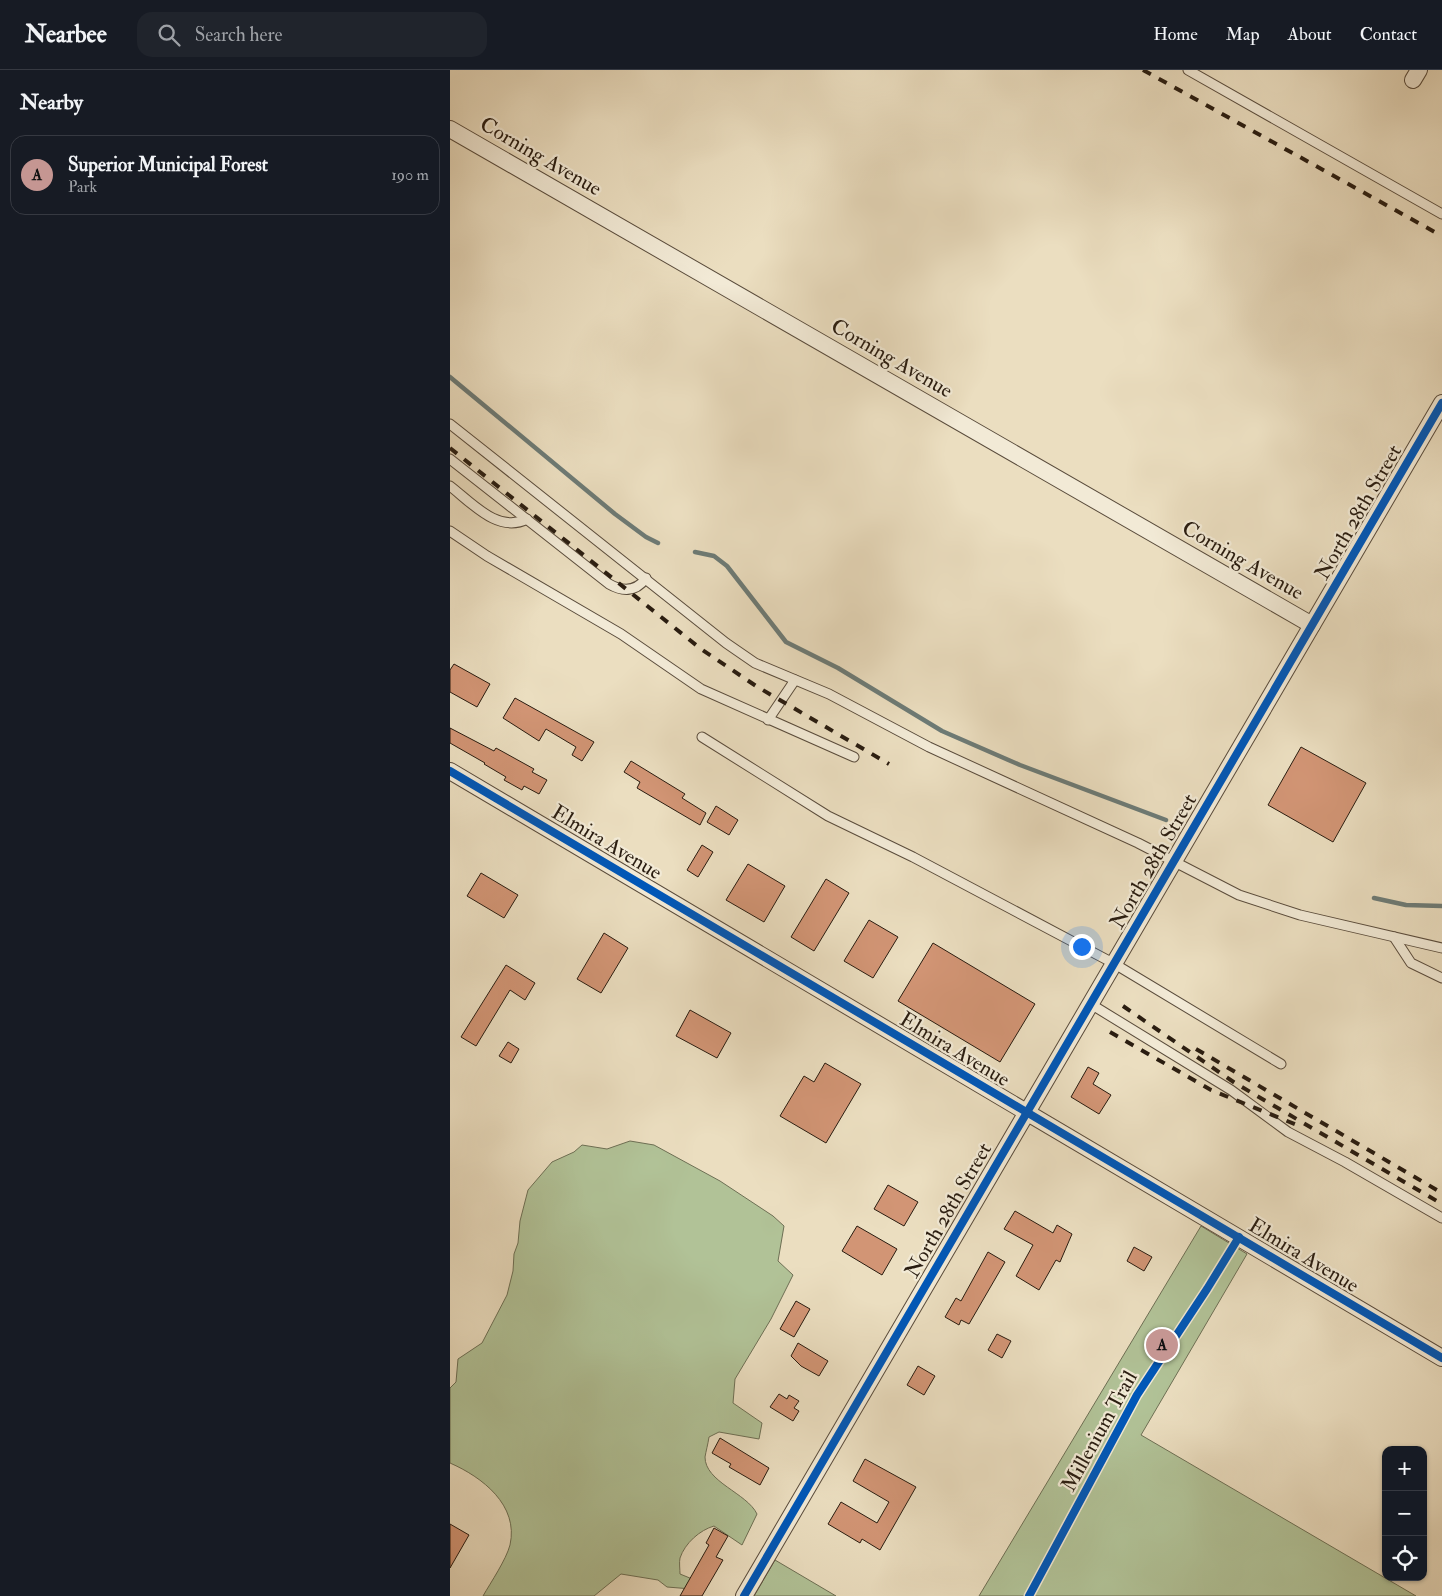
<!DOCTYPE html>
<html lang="en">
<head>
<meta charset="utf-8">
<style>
	body { margin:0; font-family:"IM FELL Double Pica",serif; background:#20242c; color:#f1f3f6 }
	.controls { position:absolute; right:15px; bottom:15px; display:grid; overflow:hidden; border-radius:10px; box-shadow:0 1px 4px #0004 }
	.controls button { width:45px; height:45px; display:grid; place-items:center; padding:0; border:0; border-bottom:1px solid #363941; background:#171b24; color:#f1f3f6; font:25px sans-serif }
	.you { position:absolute; left:631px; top:876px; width:18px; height:18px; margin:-12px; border:4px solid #fff; border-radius:50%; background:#1a73e8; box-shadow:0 0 0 8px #1a73e833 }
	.badge { display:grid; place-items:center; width:32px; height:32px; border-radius:50%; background:#c59692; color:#111; font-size:16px; font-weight:700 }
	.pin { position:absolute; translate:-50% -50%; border:2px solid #fff; box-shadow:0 1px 5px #0006 }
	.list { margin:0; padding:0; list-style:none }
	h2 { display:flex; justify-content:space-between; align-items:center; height:65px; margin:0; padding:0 20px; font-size:21px }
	h2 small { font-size:16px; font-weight:400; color:#9ea1a6 }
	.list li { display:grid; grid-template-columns:32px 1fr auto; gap:15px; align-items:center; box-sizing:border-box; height:80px; margin:0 10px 10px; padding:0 10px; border:1px solid #363941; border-radius:15px }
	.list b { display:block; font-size:19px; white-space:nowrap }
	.list p { margin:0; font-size:16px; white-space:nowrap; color:#9ea1a6 }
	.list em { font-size:16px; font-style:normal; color:#9ea1a6 }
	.icon { flex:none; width:28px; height:28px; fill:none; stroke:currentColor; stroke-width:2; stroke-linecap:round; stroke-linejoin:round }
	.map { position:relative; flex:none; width:992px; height:1526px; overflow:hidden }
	header { display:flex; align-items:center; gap:30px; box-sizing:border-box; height:70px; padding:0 25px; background:#171b24; border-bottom:1px solid #363941 }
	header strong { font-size:24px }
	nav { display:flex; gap:28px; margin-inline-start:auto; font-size:18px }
	.search { width:350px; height:45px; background:#20242c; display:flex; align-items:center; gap:12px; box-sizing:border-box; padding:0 18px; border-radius:15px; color:#9ea1a6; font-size:19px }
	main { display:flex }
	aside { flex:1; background:#171b24 }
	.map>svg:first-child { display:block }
	.green { fill:#b1c297; stroke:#6d6f54 }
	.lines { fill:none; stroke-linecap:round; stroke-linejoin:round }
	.stream { stroke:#6d7b76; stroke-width:4.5 }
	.building { fill:#d29575; stroke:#291c10 }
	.lane-casing { stroke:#5a4c3c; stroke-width:11 }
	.street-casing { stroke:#5a4c3c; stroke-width:18 }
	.lane { stroke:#f2ead6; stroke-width:9 }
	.street { stroke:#f2ead6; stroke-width:16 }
	.rail { stroke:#291c10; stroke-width:4; stroke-dasharray:9 9; stroke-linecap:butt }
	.cycleway-casing { stroke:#f2ead6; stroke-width:11 }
	.cycleway { stroke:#0057b8; stroke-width:8 }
	.labels { text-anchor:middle; stroke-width:4.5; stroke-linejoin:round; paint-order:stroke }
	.street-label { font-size:21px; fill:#291c10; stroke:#f2ead6 }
</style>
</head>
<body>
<header>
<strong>Nearbee</strong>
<div class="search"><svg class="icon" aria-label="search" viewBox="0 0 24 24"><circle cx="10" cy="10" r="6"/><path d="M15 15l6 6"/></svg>Search here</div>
<nav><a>Home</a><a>Map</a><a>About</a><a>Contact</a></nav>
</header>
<main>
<aside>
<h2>Nearby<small></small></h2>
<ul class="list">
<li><span class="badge">A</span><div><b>Superior Municipal Forest</b><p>Park</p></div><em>190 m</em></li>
</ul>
</aside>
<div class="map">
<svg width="992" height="1526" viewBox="0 0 992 1526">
	<rect width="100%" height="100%" fill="#ebdec0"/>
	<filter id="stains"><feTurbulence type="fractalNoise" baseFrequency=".004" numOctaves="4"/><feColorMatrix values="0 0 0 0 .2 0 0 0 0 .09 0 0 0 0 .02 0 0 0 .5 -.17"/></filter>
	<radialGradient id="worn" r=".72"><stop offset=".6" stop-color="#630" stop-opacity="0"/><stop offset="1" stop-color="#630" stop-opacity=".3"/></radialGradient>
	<!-- green -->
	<g class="green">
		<path d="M180,1071L204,1075L270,1111L323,1146L334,1156L328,1191L343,1205L321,1249L285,1309L283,1333L312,1353L309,1369L269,1362L259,1367C258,1374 256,1381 255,1387C255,1412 297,1423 307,1444L292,1475L264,1456C250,1460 235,1473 230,1488C229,1492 230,1500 230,1504L257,1515L254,1520L217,1517L208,1510L171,1504L144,1526H33C41,1512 56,1490 60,1475C69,1435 32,1407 0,1393V1318L6,1312L8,1289L32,1273L57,1225L63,1201L64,1184L68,1173L70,1151L78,1120L102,1092L124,1082L132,1075L157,1079Z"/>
		<polygon points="751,1156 797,1184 691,1365 966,1526 529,1526"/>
		<polygon points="325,1490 386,1526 304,1526"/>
	</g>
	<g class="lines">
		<!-- stream -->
		<g class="stream">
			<polyline points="0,307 165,444 196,467 208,473"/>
			<polyline points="245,482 264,486 277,496 336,572 388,598 492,661 570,695 716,750"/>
			<polyline points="924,828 956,835 992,836"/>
		</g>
	</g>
	<!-- building -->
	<g class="building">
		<polygon points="4,594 40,614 27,637 0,622 0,600"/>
		<polygon points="65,628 144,672 132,691 122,685 126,677 96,659 89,671 53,648"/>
		<polygon points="0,658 44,681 46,678 84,699 82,702 97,710 89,724 74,716 72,720 54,710 56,707 34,694 35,693 0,673"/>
		<polygon points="851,677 916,713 883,772 818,735"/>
		<polygon points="181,691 235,724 232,728 256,743 250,755 187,718 190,712 174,702"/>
		<polygon points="266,736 288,750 279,765 257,752"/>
		<polygon points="252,775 263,782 248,807 237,800"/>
		<polygon points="298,794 335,816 314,852 276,830"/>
		<polygon points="31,803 68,825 54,848 17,826"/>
		<polygon points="376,809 399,823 364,881 341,867"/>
		<polygon points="419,850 448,867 423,908 394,891"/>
		<polygon points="154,863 178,878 151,923 127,909"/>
		<polygon points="483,873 585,934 550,992 448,931"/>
		<polygon points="56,895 85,913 75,930 60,920 26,976 11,967"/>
		<polygon points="240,940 281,963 267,988 226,966"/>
		<polygon points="58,972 69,979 61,993 49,986"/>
		<polygon points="375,993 411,1014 376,1073 330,1046 354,1006 364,1012"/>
		<polygon points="638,997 649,1003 643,1014 661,1025 649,1044 621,1027"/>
		<polygon points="438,1115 468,1132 454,1156 424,1139"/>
		<polygon points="565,1141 603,1163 607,1155 622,1164 610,1192 606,1190 589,1220 566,1206 583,1175 554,1159"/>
		<polygon points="407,1156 447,1179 432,1205 392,1181"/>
		<polygon points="684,1177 702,1187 694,1201 677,1191"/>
		<polygon points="538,1182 555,1192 519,1254 511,1250 509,1255 495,1247 506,1228 511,1231"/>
		<polygon points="346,1231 360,1239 344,1267 330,1259"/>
		<polygon points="547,1264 561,1271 552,1288 538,1280"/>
		<polygon points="348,1273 378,1291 369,1306 351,1296 341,1286"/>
		<polygon points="468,1296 485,1306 474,1325 457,1315"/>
		<polygon points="329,1324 337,1329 339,1325 349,1331 344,1338 349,1341 343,1351 320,1337"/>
		<polygon points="270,1368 319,1398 310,1415 279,1397 281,1394 262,1383"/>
		<polygon points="415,1389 466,1417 430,1480 412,1469 410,1473 378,1454 391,1432 427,1453 439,1432 403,1411"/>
		<polygon points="0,1454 19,1465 0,1498"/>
		<polygon points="264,1458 278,1466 266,1487 273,1490 252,1526 230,1526 259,1475 256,1473"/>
	</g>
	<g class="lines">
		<!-- lane casing -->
		<g class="lane-casing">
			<g id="lane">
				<polyline points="738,0 992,144"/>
				<polyline points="0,354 276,573 305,593 379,624 479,677 688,773 789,825 850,845 992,878"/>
				<path d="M0,389L159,514C173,522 186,522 196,508"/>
				<path d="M0,416C21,432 48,464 77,449"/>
				<polyline points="0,461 37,486 171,564 251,619 404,687"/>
				<polyline points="318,650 345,610"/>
				<polyline points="252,667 378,746 463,787 663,893 831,994"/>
				<polyline points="944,867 961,893 992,908"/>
				<polyline points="639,933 781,1020 838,1062 895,1092 992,1148"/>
			</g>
		</g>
		<!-- street casing -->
		<g class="street-casing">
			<g id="street">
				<polyline points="963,10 969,0"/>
				<polyline points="0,59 862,555"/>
				<polyline points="0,701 992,1288"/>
				<polyline points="294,1526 992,333"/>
			</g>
		</g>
		<!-- lane -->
		<use href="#lane" class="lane"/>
		<!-- street -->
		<use href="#street" class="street"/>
		<!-- rail -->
		<g class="rail">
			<polyline points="693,0 992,166"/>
			<polyline points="0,378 251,579 306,616 439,694"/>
			<polyline points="673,936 785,1013 992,1134"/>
			<polyline points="660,962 761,1020 847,1055"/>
			<polyline points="746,979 992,1123"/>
		</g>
		<!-- cycleway casing -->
		<g class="cycleway-casing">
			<g id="cycleway">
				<polyline points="0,701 992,1288"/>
				<polyline points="294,1526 992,333"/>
				<polyline points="579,1526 687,1325 757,1219 789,1167"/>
			</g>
		</g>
		<!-- cycleway -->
		<use href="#cycleway" class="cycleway"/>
	</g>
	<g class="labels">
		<!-- street labels -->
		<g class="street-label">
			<text transform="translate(91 86) rotate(30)" y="7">Corning Avenue</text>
			<text transform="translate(442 288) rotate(30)" y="7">Corning Avenue</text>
			<text transform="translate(908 442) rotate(-60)" y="7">North 28th Street</text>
			<text transform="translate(793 490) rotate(30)" y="7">Corning Avenue</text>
			<text transform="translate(157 772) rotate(31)" y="7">Elmira Avenue</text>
			<text transform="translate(703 791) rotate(-60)" y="7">North 28th Street</text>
			<text transform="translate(505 979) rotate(31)" y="7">Elmira Avenue</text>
			<text transform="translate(498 1140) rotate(-60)" y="7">North 28th Street</text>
			<text transform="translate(854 1185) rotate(31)" y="7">Elmira Avenue</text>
			<text transform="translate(649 1361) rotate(-61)" y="7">Millenium Trail</text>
		</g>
	</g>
	<rect width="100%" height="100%" filter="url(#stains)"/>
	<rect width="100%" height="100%" fill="url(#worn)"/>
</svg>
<div class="controls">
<button>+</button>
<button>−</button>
<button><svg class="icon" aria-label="locate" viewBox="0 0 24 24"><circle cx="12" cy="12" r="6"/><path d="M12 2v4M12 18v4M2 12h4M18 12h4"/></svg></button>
</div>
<div class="you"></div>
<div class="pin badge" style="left:712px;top:1275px">A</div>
</div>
</main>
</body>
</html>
